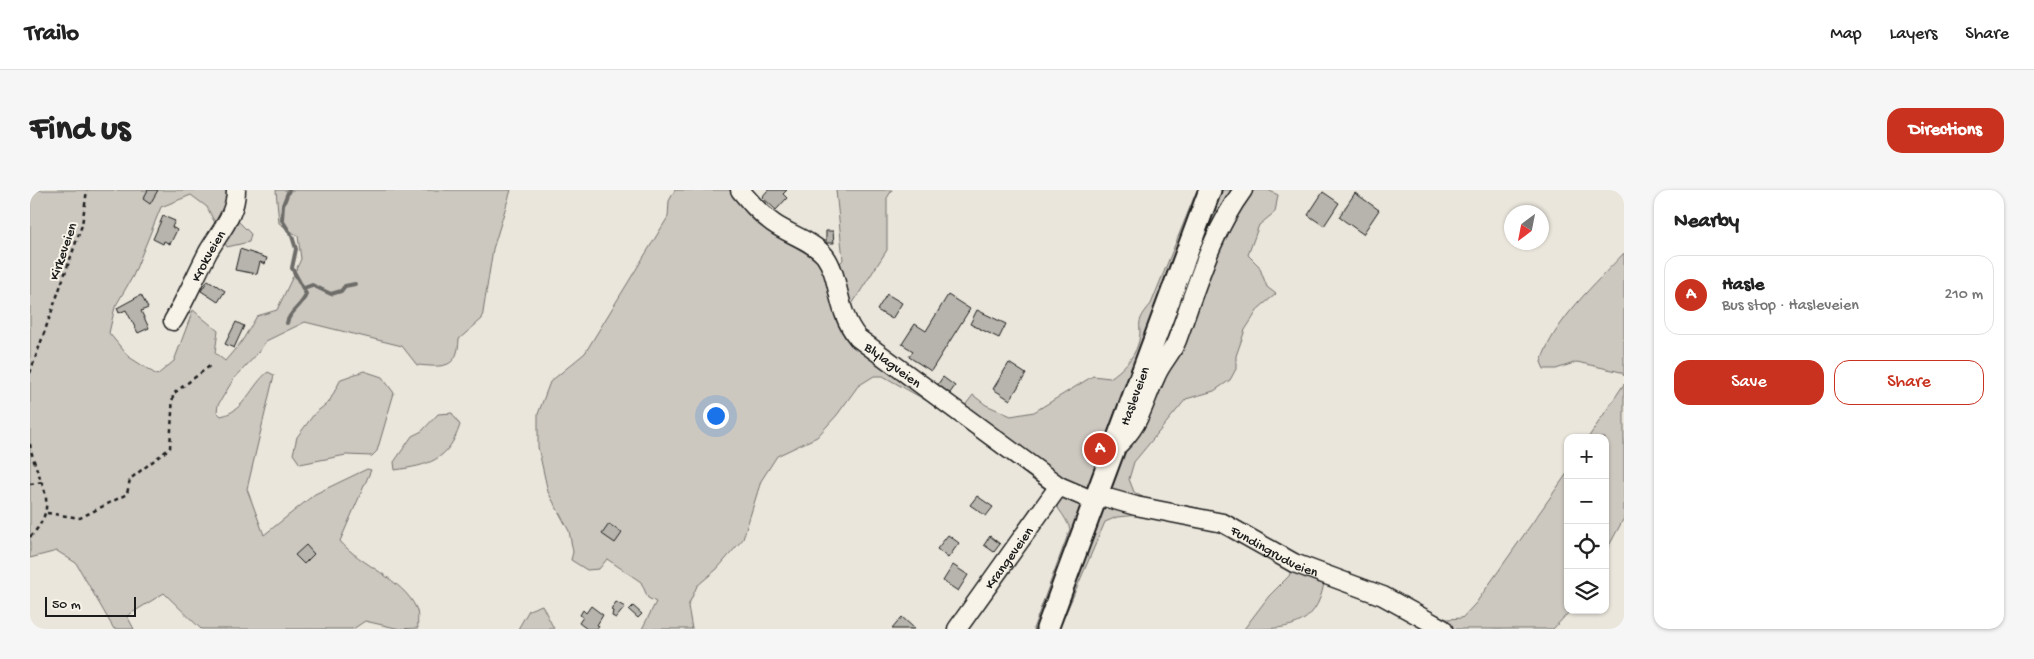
<!DOCTYPE html>
<html lang="en">
<head>
<meta charset="utf-8">
<style>
	body { margin:0; font-family:"Gochi Hand",sans-serif; background:#f6f6f6; color:#222 }
	.controls { position:absolute; right:15px; bottom:15px; display:grid; overflow:hidden; border-radius:10px; box-shadow:0 1px 4px #0004 }
	.controls button { width:45px; height:45px; display:grid; place-items:center; padding:0; border:0; border-bottom:1px solid #e0e0e0; background:#fff; color:#222; font:25px sans-serif }
	.compass { position:absolute; left:1474px; top:15px; width:45px; height:45px; border-radius:50%; background:#fff; box-shadow:0 1px 4px #0004; rotate:212deg }
	.scale { position:absolute; left:15px; bottom:12px; width:91px; box-sizing:border-box; padding-left:5px; border:2px solid #1c1c1c; border-top:0; font-size:14px; line-height:18px; white-space:nowrap; color:#1c1c1c; -webkit-text-stroke:4px #f7f3e8; paint-order:stroke }
	.you { position:absolute; left:685px; top:225px; width:18px; height:18px; margin:-12px; border:4px solid #fff; border-radius:50%; background:#1a73e8; box-shadow:0 0 0 8px #1a73e833 }
	.badge { display:grid; place-items:center; width:32px; height:32px; border-radius:50%; background:#c8321e; color:#fff; font-size:16px; font-weight:700 }
	.pin { position:absolute; translate:-50% -50%; border:2px solid #fff; box-shadow:0 1px 5px #0006 }
	.list { margin:0; padding:0; list-style:none }
	h2 { display:flex; justify-content:space-between; align-items:center; height:65px; margin:0; padding:0 20px; font-size:21px }
	h2 small { font-size:16px; font-weight:400; color:#767676 }
	.list li { display:grid; grid-template-columns:32px 1fr auto; gap:15px; align-items:center; box-sizing:border-box; height:80px; margin:0 10px 10px; padding:0 10px; border:1px solid #e0e0e0; border-radius:15px }
	.list b { display:block; font-size:19px; white-space:nowrap }
	.list p { margin:0; font-size:16px; white-space:nowrap; color:#767676 }
	.list em { font-size:16px; font-style:normal; color:#767676 }
	.actions { display:flex; gap:10px; padding:15px 20px }
	.actions a { flex:1; padding:11px 0; border:1px solid #c8321e; border-radius:15px; text-align:center; font-size:18px; color:#c8321e }
	.actions .main { background:#c8321e; color:#fff }
	.icon { flex:none; width:28px; height:28px; fill:none; stroke:currentColor; stroke-width:2; stroke-linecap:round; stroke-linejoin:round }
	.map { position:relative; flex:none; width:1594px; height:439px; overflow:hidden; border-radius:15px }
	header { display:flex; align-items:center; gap:30px; box-sizing:border-box; height:70px; padding:0 25px; background:#fff; border-bottom:1px solid #e0e0e0 }
	header strong { font-size:24px }
	nav { display:flex; gap:28px; margin-inline-start:auto; font-size:18px }
	.intro { display:flex; align-items:center; justify-content:space-between; box-sizing:border-box; height:120px; padding:0 30px }
	h1 { margin:0; font-size:35px }
	.button { padding:12px 22px; border-radius:15px; background:#c8321e; color:#fff; font-size:18px; font-weight:700 }
	main { display:flex; gap:30px; padding:0 30px }
	aside { flex:1; background:#fff; border-radius:15px; box-shadow:0 1px 4px #0004 }
	.map>svg:first-child { display:block }
	.green { fill:#ccc8c0; stroke:#74726e }
	.lines { fill:none; stroke-linecap:round; stroke-linejoin:round }
	.stream { stroke:#6d6c68; stroke-width:4 }
	.building { fill:#b6b4ac; stroke:#1c1c1c }
	.minor-casing { stroke:#1c1c1c; stroke-width:21 }
	.major-casing { stroke:#1c1c1c; stroke-width:25 }
	.path { stroke:#1c1c1c; stroke-width:2.5; stroke-dasharray:4 4; stroke-linecap:butt }
	.minor { stroke:#f7f3e8; stroke-width:18 }
	.major { stroke:#f7f3e8; stroke-width:21 }
	.labels { text-anchor:middle; stroke-width:4; stroke-linejoin:round; paint-order:stroke }
	.street-label { font-size:14px; fill:#1c1c1c; stroke:#f7f3e8 }
</style>
</head>
<body>
<header>
<strong>Trailo</strong>
<nav><a>Map</a><a>Layers</a><a>Share</a></nav>
</header>
<div class="intro"><h1>Find us</h1><a class="button">Directions</a></div>
<main>
<div class="map">
<svg width="1594" height="439" viewBox="0 0 1594 439">
	<rect width="100%" height="100%" fill="#eae6dc"/>
	<filter id="ink" filterUnits="userSpaceOnUse"><feTurbulence type="fractalNoise" baseFrequency=".02" numOctaves="2"/><feDisplacementMap in="SourceGraphic" scale="10" xChannelSelector="R" yChannelSelector="G"/><feConvolveMatrix kernelMatrix="1 2 1 2 8 2 1 2 1" color-interpolation-filters="sRGB"/></filter>
	<g filter="url(#ink)">
		<!-- green -->
		<g class="green">
			<path d="M0,0H198L199,22L221,44L219,52L197,57L177,17L161,5L131,17L103,86L85,117L79,143L99,167L127,185L144,171L163,120L188,141L185,163L195,171L212,151L227,126L247,120L271,69L268,46L249,33L246,0H481L463,59L452,129L429,149C428,180 412,177 387,175L372,156L275,132L236,151L228,163L203,190L188,215L187,222L191,226C215,221 221,195 238,182L244,185L217,299L234,345L285,304L337,279L341,280L310,351C330,375 373,389 386,418C389,423 387,432 388,438L370,439L335,431L323,439H171L134,403L97,426L104,439H84L46,373L27,361L0,368Z"/>
			<path d="M645,0H719L746,28L806,77L813,70L806,0H862L857,8V60L817,122L829,145L933,218L943,205L956,215L981,226L1004,222L1063,186L1080,188C1092,180 1104,168 1108,154C1114,134 1102,136 1121,114L1167,0H1238L1248,5L1245,22L1229,35L1218,65L1229,76L1237,97L1246,104L1229,118L1215,140L1206,166V179L1200,190L1184,201L1156,209L1104,272L1099,289L1104,302L1116,309L1168,318L1213,334L1252,357L1417,429L1432,428L1446,413L1538,282V420H1541L1523,439H1400L1379,425L1294,393C1286,439 1256,439 1214,439L1239,406L1259,386L1262,378L1185,337L1109,325L1087,327L1075,332L1029,439H1003L1040,339C1035,324 1024,316 1018,301L897,211L853,186H844L828,196L807,225L787,247L747,266L731,291L713,349L687,379L667,396L658,416L662,439H612L626,412L618,408L611,392L577,369L569,379L557,380L541,370L543,362L539,341L518,302L508,257V224L520,192L555,163L638,27L639,11Z"/>
			<path d="M1594,63V186L1591,182L1547,172L1526,179H1514L1511,172C1523,132 1566,93 1594,63Z"/>
			<polygon points="334,181 352,187 364,203 347,261 342,266 316,265 270,274 263,264 267,247 285,223 299,212 311,189"/>
			<polygon points="1594,194 1594,328 1575,363 1575,248 1558,248"/>
			<path d="M422,223L430,235C418,271 399,275 365,280L364,272L382,246L392,241L408,224Z"/>
			<polygon points="512,415 524,439 488,439 499,420"/>
		</g>
		<g class="lines">
			<!-- stream -->
			<g class="stream">
				<polyline points="274,98 282,95 301,104 311,101 315,96 325,94"/>
				<path d="M257,133C259,121 273,116 276,104L262,78L266,59L262,46L252,30L253,15L259,0"/>
			</g>
		</g>
		<!-- building -->
		<g class="building">
			<polygon points="118,0 128,0 120,14 113,9"/>
			<polygon points="738,0 757,0 753,4 757,8 746,20 732,7"/>
			<polygon points="1293,2 1309,13 1294,36 1278,25"/>
			<polygon points="1325,3 1349,20 1333,44 1309,27"/>
			<polygon points="133,26 145,31 142,37 147,40 140,54 134,51 133,54 123,49"/>
			<polygon points="796,41 803,41 804,53 796,53"/>
			<polygon points="210,59 237,68 235,74 230,72 227,84 205,80"/>
			<polygon points="178,90 195,101 188,112 171,101"/>
			<polygon points="857,104 872,113 862,129 847,120"/>
			<polygon points="111,105 118,118 111,121 119,138 108,143 96,120 89,123 87,118"/>
			<polygon points="918,105 940,119 901,181 879,167 883,161 872,154 885,134 896,141"/>
			<polygon points="947,120 976,134 969,148 940,134"/>
			<polygon points="206,132 214,136 204,158 195,154"/>
			<polygon points="979,173 996,184 980,210 963,199"/>
			<polygon points="913,187 925,196 917,207 905,198"/>
			<polygon points="947,306 963,317 956,326 940,315"/>
			<polygon points="579,334 592,343 585,353 572,344"/>
			<polygon points="918,345 929,353 918,368 907,359"/>
			<polygon points="960,346 970,354 964,362 954,355"/>
			<polygon points="276,355 284,364 274,374 265,365"/>
			<polygon points="923,375 938,385 928,401 913,391"/>
			<polygon points="586,412 595,417 586,428 582,426 583,421 581,420"/>
			<polygon points="561,416 573,425 567,435 569,436 567,439 557,439 549,433 553,427 550,425 553,420 556,423"/>
			<polygon points="603,416 612,424 608,428 599,420"/>
			<polygon points="872,427 884,438 884,439 862,439"/>
		</g>
		<g class="lines">
			<!-- minor casing -->
			<g class="minor-casing">
				<g id="minor">
					<path id="s1" d="M710,0C720,12 730,24 743,33C758,44 783,51 795,66C811,88 805,120 828,148L1029,296L1064,311"/>
					<path id="s2" d="M143,131C156,109 166,85 178,62C190,41 206,25 206,0"/>
					<path d="M1085,258C1111,235 1112,216 1126,186C1131,173 1142,163 1147,150C1166,99 1180,45 1213,0"/>
					<path id="s3" d="M1067,305L1106,316L1193,333L1264,373L1353,406L1413,439"/>
					<path id="s4" d="M927,439L1029,296"/>
				</g>
			</g>
			<!-- major casing -->
			<g class="major-casing">
				<g id="major">
					<path id="s5" d="M1017,439L1180,0"/>
				</g>
			</g>
			<!-- path -->
			<g class="path">
				<polyline points="0,183 52,35 57,0"/>
				<path d="M0,254C5,291 34,312 0,347"/>
				<polyline points="0,294 13,292"/>
				<polyline points="17,323 50,328 97,304 100,289 140,258 143,204 181,175"/>
			</g>
			<!-- minor -->
			<use href="#minor" class="minor"/>
			<!-- major -->
			<use href="#major" class="major"/>
		</g>
	</g>
	<g class="labels">
		<!-- street labels -->
		<g class="street-label">
			<text transform="translate(32 61) rotate(-71)" y="5">Kirkeveien</text>
			<text dy="5" stroke="none"><textPath href="#s2" startOffset="74">Krokveien</textPath></text>
			<text dy="5" stroke="none"><textPath href="#s1" startOffset="242">Blylagveien</textPath></text>
			<text dy="5" stroke="none"><textPath href="#s5" startOffset="249">Hasleveien</textPath></text>
			<text dy="5" stroke="none"><textPath href="#s3" startOffset="188">Fundingrudveien</textPath></text>
			<text dy="5" stroke="none"><textPath href="#s4" startOffset="88">Krangeveien</textPath></text>
		</g>
	</g>
</svg>
<div class="controls">
<button>+</button>
<button>−</button>
<button><svg class="icon" aria-label="locate" viewBox="0 0 24 24"><circle cx="12" cy="12" r="6"/><path d="M12 2v4M12 18v4M2 12h4M18 12h4"/></svg></button>
<button><svg class="icon" aria-label="layers" viewBox="0 0 24 24"><path d="M12 4l9 5-9 5-9-5zM3 14l9 5 9-5"/></svg></button>
</div>
<svg class="compass" viewBox="-18 -18 36 36"><path d="M0-13l5 13h-10z" fill="#e53935"/><path d="M0 13l5-13h-10z" fill="#767676"/></svg>
<div class="scale">50 m</div>
<div class="you"></div>
<div class="pin badge" style="left:1070px;top:259px">A</div>
</div>
<aside>
<h2>Nearby<small></small></h2>
<ul class="list">
<li><span class="badge">A</span><div><b>Hasle</b><p>Bus stop · Hasleveien</p></div><em>210 m</em></li>
</ul>
<div class="actions"><a class="main">Save</a><a>Share</a></div>
</aside>
</main>
</body>
</html>
